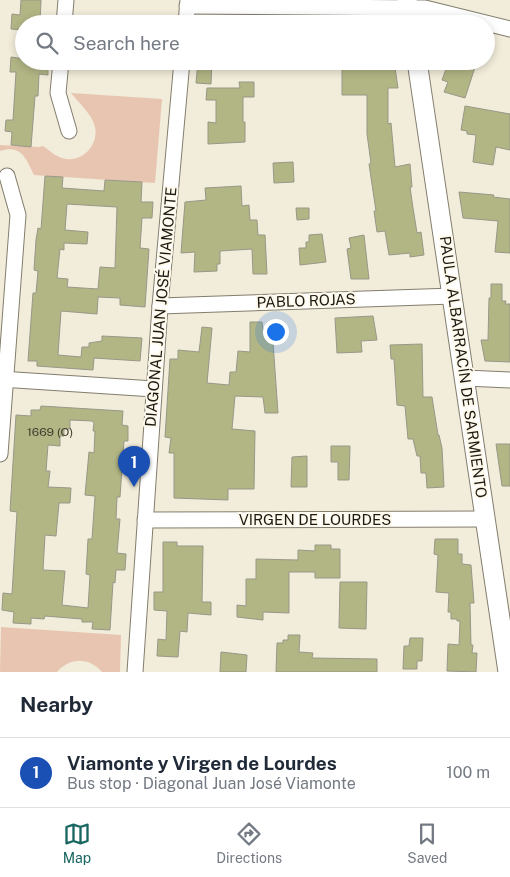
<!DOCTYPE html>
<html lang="en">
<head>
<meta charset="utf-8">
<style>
	body { margin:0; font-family:"Public Sans",sans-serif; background:#f2f2f3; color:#1f2937 }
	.you { position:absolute; left:275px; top:331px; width:18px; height:18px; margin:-12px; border:4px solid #fff; border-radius:50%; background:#1a73e8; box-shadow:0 0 0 8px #1a73e833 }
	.badge { display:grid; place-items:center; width:32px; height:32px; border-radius:50%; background:#196661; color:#fff; font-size:16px; font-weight:700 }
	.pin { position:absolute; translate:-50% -41px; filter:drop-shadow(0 1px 2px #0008) }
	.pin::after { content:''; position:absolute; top:26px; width:18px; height:15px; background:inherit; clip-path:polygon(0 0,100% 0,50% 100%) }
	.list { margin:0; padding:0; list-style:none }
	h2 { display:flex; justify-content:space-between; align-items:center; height:65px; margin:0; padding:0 20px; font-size:21px }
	h2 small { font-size:16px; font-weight:400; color:#747a83 }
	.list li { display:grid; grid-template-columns:32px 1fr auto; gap:15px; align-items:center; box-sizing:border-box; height:70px; padding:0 20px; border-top:1px solid #e0e1e3 }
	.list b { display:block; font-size:19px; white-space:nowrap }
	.list p { margin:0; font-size:16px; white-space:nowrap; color:#747a83 }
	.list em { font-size:16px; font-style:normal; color:#747a83 }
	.icon { flex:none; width:28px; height:28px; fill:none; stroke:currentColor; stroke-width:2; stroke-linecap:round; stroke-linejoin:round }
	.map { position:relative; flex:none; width:510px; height:672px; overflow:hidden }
	.search { position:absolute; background:#fff; box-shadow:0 2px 8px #0003; left:15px; right:15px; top:15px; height:55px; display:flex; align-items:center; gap:12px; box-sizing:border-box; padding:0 18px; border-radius:28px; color:#747a83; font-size:19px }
	.sheet { height:135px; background:#fff }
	nav { display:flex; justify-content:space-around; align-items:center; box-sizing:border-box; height:70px; border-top:1px solid #e0e1e3; background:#fff; font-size:14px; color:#747a83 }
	nav a { display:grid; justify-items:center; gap:2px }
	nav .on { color:#196661 }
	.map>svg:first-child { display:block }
	.green { fill:#e8c5b0 }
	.building { fill:#b2b685; stroke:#979887; fill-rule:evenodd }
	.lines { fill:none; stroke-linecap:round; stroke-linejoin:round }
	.minor-casing { stroke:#827d6d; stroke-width:17 }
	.major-casing { stroke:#827d6d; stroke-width:21 }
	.minor { stroke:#fff; stroke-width:15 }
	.major { stroke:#fff; stroke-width:19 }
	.labels { text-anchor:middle; stroke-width:4; stroke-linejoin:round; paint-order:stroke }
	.number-label { font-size:12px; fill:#414030 }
	.street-label { font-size:15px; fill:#1b1913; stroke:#fef9eb }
</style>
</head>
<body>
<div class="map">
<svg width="510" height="672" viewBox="0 0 510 672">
	<rect width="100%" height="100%" fill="#f2ecda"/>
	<!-- green -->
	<g class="green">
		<path d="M71,93L162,99L155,183L34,175C26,159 22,144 0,151V145L39,147L43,146C49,150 55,156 62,158C81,164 99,146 95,127C92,114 79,103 71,93Z"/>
		<path d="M1,627L121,635L120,672H102C89,657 70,657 57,672H0Z"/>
	</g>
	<!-- building -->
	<g class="building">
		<polygon points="21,0 41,0 40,24 24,24 24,30 11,29 12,14 20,15"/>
		<polygon points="11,57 24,59 24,61 48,61 48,75 39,74 38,96 35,96 31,147 11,145 12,132 5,131 6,120 13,120 16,72 10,72"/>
		<polygon points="198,61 212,61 211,84 196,83"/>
		<polygon points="358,61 394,61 398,88 388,88 388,124 391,123 395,167 410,164 412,187 410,187 413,208 417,233 421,232 424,255 410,257 410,253 389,255 385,231 377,232 374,211 376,211 369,164 371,163 367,134 367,95 342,95 342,63 358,63"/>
		<polygon points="449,61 477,61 465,98 444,92 448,82 442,80"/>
		<polygon points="239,82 254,82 254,97 243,97 243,122 245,122 245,142 208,144 208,122 216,123 216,100 206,100 207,88 240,88"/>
		<polygon points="465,106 510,114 510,150 496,147 493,165 473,162 476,135 467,134 467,131 461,130"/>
		<polygon points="293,162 294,182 274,183 273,163"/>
		<path d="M45,176L63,177L62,188L104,191L105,180L142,182L141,202H153L152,218H142L140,248L149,249L145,307L120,305V298L98,297L97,314L61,311L58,355L81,357L82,347H89V343L102,341V336L142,338L140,361L94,358L93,370L37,366V361H28L33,293H36L38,271L34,270L36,240L38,228L41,229ZM67,204L117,207L115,268L100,267L98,289L67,287L68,279L57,278L60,249L64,250V243L87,244L88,232L65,230Z"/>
		<polygon points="241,186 242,206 249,205 250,220 257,220 258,235 265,235 267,274 253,274 252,249 220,251 220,264 217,264 217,271 194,272 195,252 181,253 185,202 206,200 205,188"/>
		<polygon points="459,192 494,195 493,197 510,199 510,253 495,252 498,221 463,218"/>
		<polygon points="296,208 309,208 309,219 297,220"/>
		<polygon points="322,234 326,262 300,265 299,248 306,248 306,242 309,242 309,235"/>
		<polygon points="364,235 369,279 351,279 347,249 351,248 349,238"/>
		<polygon points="491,284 502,284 502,301 506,301 505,304 510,304 510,362 485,361 481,340 488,340 489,298 491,298"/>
		<polygon points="373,316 377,340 361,341 362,352 337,353 335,318"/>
		<polygon points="250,322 262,322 263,329 272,328 278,413 265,413 263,397 235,396 232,429 255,431 254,489 228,489 228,500 174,498 174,453 169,453 171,438 165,437 170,359 178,359 178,350 199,352 202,327 212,328 207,383 229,385 230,372 236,372 238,351 250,352"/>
		<polygon points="422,344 423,397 432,397 438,435 439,435 442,448 444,487 427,488 426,473 421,473 420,456 417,456 413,439 408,439 405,406 397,405 394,359 391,359 390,345"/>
		<path d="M41,406L123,411L122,425L128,426V441H124L120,497H117L116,519H120L117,553L126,554L125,570H116L115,583L113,582L110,630L92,629L93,622H82V619L45,616L44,619L31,618V624L13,623L14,612L2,610L3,593L12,594L17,512L10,511L16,415L31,416V410H40ZM70,420L92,421L94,423L93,431H95L94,453L89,452L85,495L95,496L92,539H88L86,574L90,575L88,608L62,605L65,571L43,570L45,535L56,536L59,503H70L71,488L48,487L50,471H46L48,445L60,446V436H64V429H70Z"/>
		<polygon points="496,444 510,444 510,486 502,486"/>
		<polygon points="331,446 350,446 349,480 338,480 338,462 331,462"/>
		<polygon points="307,456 307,487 291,487 292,457"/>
		<polygon points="435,539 458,539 458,554 462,554 462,564 471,565 474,603 470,603 471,645 473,645 472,653 477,653 476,672 447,671 448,644 459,645 460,621 457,621 457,619 451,619 451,612 448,612 449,593 436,592 438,555 434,554"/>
		<polygon points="163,542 177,542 177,546 203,546 202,602 211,602 211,615 188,613 187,632 180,631 178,657 157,656 158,639 166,640 167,611 154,610 154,592 163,592"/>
		<polygon points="315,545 331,545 331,549 340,549 340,578 315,578 315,572 289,572 289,613 263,612 263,620 237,617 237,605 246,606 246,579 256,579 256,559 298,560 298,550 315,551"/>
		<polygon points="340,582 367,582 366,629 339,628"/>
		<polygon points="288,635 300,635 299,652 313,653 312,658 377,659 377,672 276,672 277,643 283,643 283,640 288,640"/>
		<polygon points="410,638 423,638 422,661 417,661 417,669 403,669 404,646 409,646"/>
		<polygon points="221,652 247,655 246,672 220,672"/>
	</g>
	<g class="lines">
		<!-- minor casing -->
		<g class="minor-casing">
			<g id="minor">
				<polyline points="187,6 425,8 510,29"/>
				<polyline points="64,24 66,0"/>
				<polyline points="186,24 188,0"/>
				<polyline points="61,61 58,93 69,131"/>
				<polyline points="160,306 453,296"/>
				<polyline points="465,378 510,380"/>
				<polyline points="0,379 154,389"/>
				<polyline points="0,454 18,215 7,176"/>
				<polyline points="145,520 486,519"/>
				<polyline points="135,672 160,306 182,61"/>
			</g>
		</g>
		<!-- major casing -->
		<g class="major-casing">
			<g id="major">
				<polyline points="407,0 411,24"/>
				<polyline points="417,61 508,672"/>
			</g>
		</g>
		<!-- minor -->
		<use href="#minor" class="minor"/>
		<!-- major -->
		<use href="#major" class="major"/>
	</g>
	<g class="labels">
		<!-- number labels -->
		<g class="number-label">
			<text x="50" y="436">1669 (O)</text>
		</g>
		<!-- street labels -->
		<g class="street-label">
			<text transform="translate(306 301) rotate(-2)" y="5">PABLO ROJAS</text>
			<text transform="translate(161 307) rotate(-85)" y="5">DIAGONAL JUAN JOSÉ VIAMONTE</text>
			<text transform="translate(463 367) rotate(82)" y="5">PAULA ALBARRACÍN DE SARMIENTO</text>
			<text x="315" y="525">VIRGEN DE LOURDES</text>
		</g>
	</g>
</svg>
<div class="you"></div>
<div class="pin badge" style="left:134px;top:487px;background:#1a4fb4">1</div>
<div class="search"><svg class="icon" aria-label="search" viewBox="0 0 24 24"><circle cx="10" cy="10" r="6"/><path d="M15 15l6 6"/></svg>Search here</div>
</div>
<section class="sheet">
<h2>Nearby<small></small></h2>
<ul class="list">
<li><span class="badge" style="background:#1a4fb4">1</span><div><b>Viamonte y Virgen de Lourdes</b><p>Bus stop · Diagonal Juan José Viamonte</p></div><em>100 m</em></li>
</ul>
</section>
<nav>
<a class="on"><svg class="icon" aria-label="map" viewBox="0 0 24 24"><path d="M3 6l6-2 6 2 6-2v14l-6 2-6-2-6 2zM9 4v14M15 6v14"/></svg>Map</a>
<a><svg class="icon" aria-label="directions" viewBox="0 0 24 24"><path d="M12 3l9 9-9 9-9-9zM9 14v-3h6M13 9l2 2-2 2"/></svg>Directions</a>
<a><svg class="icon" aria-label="saved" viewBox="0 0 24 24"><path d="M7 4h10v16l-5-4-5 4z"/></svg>Saved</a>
</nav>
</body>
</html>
